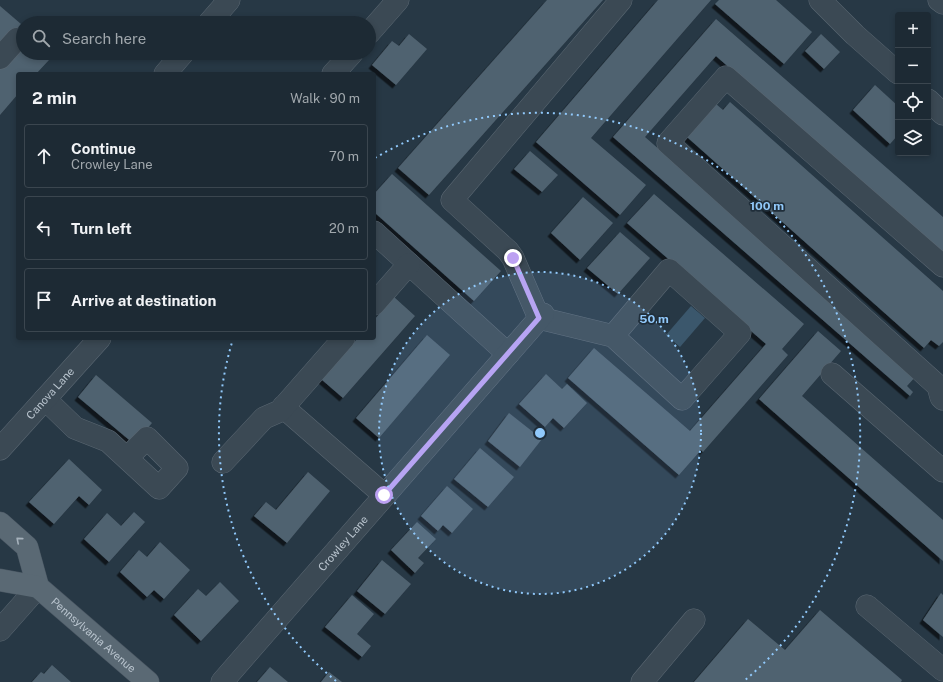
<!DOCTYPE html>
<html lang="en">
<head>
<meta charset="utf-8">
<style>
	body { margin:0; font-family:"Public Sans",sans-serif; background:#25323c; color:#f1f3f6 }
	.controls { position:absolute; right:12px; top:12px; display:grid; overflow:hidden; border-radius:4px; box-shadow:0 2px 6px #0003 }
	.controls button { width:36px; height:36px; display:grid; place-items:center; padding:0; border:0; border-bottom:1px solid #3b464f; background:#1d2a34; color:#f1f3f6; font:20px sans-serif }
	.stop { position:absolute; width:12px; height:12px; margin:-9px; border:3px solid #bca0f2; border-radius:50%; background:#fff }
	.stop.end { background:#bca0f2; border-color:#fff; box-shadow:0 1px 4px #0008 }
	.list { margin:0; padding:0; list-style:none }
	h2 { display:flex; justify-content:space-between; align-items:center; height:52px; margin:0; padding:0 16px; font-size:17px }
	h2 small { font-size:13px; font-weight:400; color:#a0a7ac }
	.list li { display:grid; grid-template-columns:26px 1fr auto; gap:12px; align-items:center; box-sizing:border-box; height:64px; margin:0 8px 8px; padding:0 8px; border:1px solid #3b464f; border-radius:4px }
	.list b { display:block; font-size:15px; white-space:nowrap }
	.list p { margin:0; font-size:13px; white-space:nowrap; color:#a0a7ac }
	.list em { font-size:13px; font-style:normal; color:#a0a7ac }
	.icon { flex:none; width:22px; height:22px; fill:none; stroke:currentColor; stroke-width:2; stroke-linecap:round; stroke-linejoin:round }
	.map { position:relative; flex:none; width:943px; height:682px; overflow:hidden }
	.search { position:absolute; background:#1d2a34; box-shadow:0 2px 6px #0003; left:16px; top:16px; width:360px; height:44px; display:flex; align-items:center; gap:10px; box-sizing:border-box; padding:0 14px; border-radius:22px; color:#a0a7ac; font-size:15px }
	.panel { position:absolute; background:#1d2a34; box-shadow:0 2px 6px #0003; left:16px; top:72px; width:360px; height:268px; border-radius:4px }
	.map>svg:first-child { display:block }
	.water { fill:#3b576c }
	.building { fill:#506270; filter:url(#shadow) }
	.lines { fill:none; stroke-linecap:round; stroke-linejoin:round }
	.minor-casing { stroke:#5a6772; stroke-width:23 }
	.major-casing { stroke:#485561; stroke-width:23 }
	.minor { stroke:#3b4954; stroke-width:22 }
	.major { stroke:#5a6974; stroke-width:22 }
	.oneway { stroke:#a6b2bc }
	.route { stroke:#bca0f2; stroke-width:5 }
	.ring { fill:none; stroke:#91c9fb; stroke-width:2; stroke-dasharray:2 4 }
	.labels { text-anchor:middle; stroke-width:3.5; stroke-linejoin:round; paint-order:stroke }
	.street-label { font-size:11px; fill:#b9c4ce; stroke:#202e3a }
	.centre { fill:#91c9fb; stroke:#202e3a; stroke-width:2 }
	.ring-label { font-size:12px; text-anchor:middle; font-weight:bold; fill:#91c9fb; stroke:#202e3a; stroke-width:3.5; stroke-linejoin:round; paint-order:stroke }
</style>
</head>
<body>
<div class="map">
<svg width="943" height="682" viewBox="0 0 943 682">
	<defs>
		<filter id="shadow"><feDropShadow dx="-3.5" dy="3.5" stdDeviation="0" flood-color="#0009"/></filter>
	</defs>
	<rect width="100%" height="100%" fill="#273845"/>
	<!-- water -->
	<polygon class="water" points="691,306 705,318 680,347 666,335"/>
	<!-- building -->
	<g class="building">
		<polygon points="547,0 603,0 429,195 398,168"/>
		<polygon points="658,0 711,0 591,138 646,185 620,215 536,142"/>
		<polygon points="719,0 776,0 812,32 784,64 715,4"/>
		<polygon points="0,6 21,24 0,48"/>
		<polygon points="716,19 943,217 943,255 716,56 645,137 917,375 907,386 913,392 910,396 613,137"/>
		<polygon points="409,34 427,49 396,85 372,65 392,41 399,46"/>
		<polygon points="821,34 840,52 824,69 805,51"/>
		<polygon points="23,43 23,53 42,53 49,60 36,74 18,74 18,94 0,115 0,69"/>
		<polygon points="875,85 898,106 898,135 890,144 853,110"/>
		<polygon points="730,102 943,291 943,342 939,346 931,340 924,348 687,137 716,104 723,110"/>
		<polygon points="530,151 558,175 542,192 514,169"/>
		<polygon points="392,174 501,271 474,301 374,212 374,194"/>
		<polygon points="654,194 804,324 782,349 788,355 703,452 701,450 679,475 568,378 594,348 690,431 766,344 627,223"/>
		<polygon points="583,197 613,223 580,260 551,233"/>
		<polygon points="620,232 650,258 618,294 587,268"/>
		<polygon points="394,297 415,316 343,398 321,379 358,338 374,338 374,320"/>
		<polygon points="818,331 841,351 802,396 943,520 943,561 759,399"/>
		<polygon points="427,335 450,355 379,438 356,418"/>
		<polygon points="546,374 562,389 567,384 587,403 564,428 553,418 545,427 519,404"/>
		<polygon points="96,375 152,423 134,444 78,397"/>
		<polygon points="509,413 542,439 520,467 488,441"/>
		<polygon points="480,448 514,477 488,507 454,479"/>
		<polygon points="69,459 102,490 89,505 79,496 54,524 29,502"/>
		<polygon points="308,472 330,491 287,543 254,516 266,502 276,510"/>
		<polygon points="447,486 473,509 452,533 443,525 438,531 421,516"/>
		<polygon points="134,512 145,522 109,562 84,539 107,513 121,526"/>
		<polygon points="417,522 436,539 418,558 424,563 415,573 391,550"/>
		<polygon points="160,542 190,570 164,599 154,590 147,597 120,572 139,550 147,557"/>
		<polygon points="382,560 411,584 385,614 357,591"/>
		<polygon points="220,582 239,601 201,641 174,615 198,589 206,596"/>
		<polygon points="941,593 943,595 943,637 923,620"/>
		<polygon points="352,595 374,614 357,634 371,646 362,657 325,627"/>
		<polygon points="820,610 902,680 901,682 694,682 748,619 785,650"/>
		<polygon points="52,665 71,682 32,682 41,672 44,674"/>
		<polygon points="270,667 288,682 257,682"/>
		<polygon points="329,672 342,682 321,682"/>
	</g>
	<g class="lines">
		<!-- minor casing -->
		<g class="minor-casing">
			<g id="minor">
				<polyline points="820,0 855,35 898,73"/>
				<polyline points="939,0 943,3"/>
				<polyline points="209,23 229,0"/>
				<polyline points="369,33 398,0"/>
				<polyline points="0,58 17,39"/>
				<polyline points="165,74 183,53"/>
				<polyline points="333,74 352,53"/>
				<polyline points="928,100 943,114"/>
				<polyline points="374,232 508,354"/>
				<polyline points="943,266 726,77 668,143 938,386 941,397 943,399"/>
				<polyline points="374,304 409,264"/>
				<polyline points="613,336 669,270 740,333 682,399 613,336 539,318 513,258 508,251 452,200 621,0"/>
				<polyline points="832,374 943,471"/>
				<polyline points="45,399 75,428 108,441 159,488 177,468 147,438 127,458"/>
				<polyline points="283,407 384,495"/>
				<path id="s1" d="M0,449L100,338"/>
				<polyline points="223,462 264,418 280,411 344,338"/>
				<polyline points="867,606 943,670"/>
				<polyline points="0,630 38,587"/>
				<path id="s2" d="M222,682L543,314"/>
				<polyline points="642,682 694,620"/>
			</g>
		</g>
		<!-- major casing -->
		<g class="major-casing">
			<g id="major">
				<polyline points="0,523 27,547 38,587"/>
				<path id="s3" d="M0,580L38,587L148,682"/>
			</g>
		</g>
		<!-- minor -->
		<use href="#minor" class="minor"/>
		<!-- major -->
		<use href="#major" class="major"/>
	</g>
	<!-- one-way arrows -->
	<defs><path id="oneway-chevron" d="M-2-3.5L2.5 0L-2 3.5" fill="none" stroke-width="1.6" stroke-linecap="round" stroke-linejoin="round"/></defs>
	<use class="oneway" href="#oneway-chevron" transform="translate(19 540) rotate(-139)"/>
	<g class="lines">
		<!-- route -->
		<polyline class="route" points="384,495 539,318 513,258"/>
	</g>
	<!-- distance rings -->
	<circle cx="540" cy="433" r="161" fill="#91c9fb" fill-opacity=".12"/>
	<g class="ring">
		<circle cx="540" cy="433" r="161"/>
		<path d="M336 681A321 321 0 0 1 233 339M375 158A321 321 0 0 1 744 681"/>
	</g>
	<g class="labels">
		<!-- street labels -->
		<g class="street-label">
			<text dy="4" stroke="none"><textPath href="#s1" startOffset="75">Canova Lane</textPath></text>
			<text dy="4" stroke="none"><textPath href="#s2" startOffset="184">Crowley Lane</textPath></text>
			<text dy="4" stroke="none"><textPath href="#s3" startOffset="112">Pennsylvania Avenue</textPath></text>
		</g>
	</g>
	<circle cx="540" cy="433" r="6" class="centre"/>
	<g class="ring-label">
		<text x="767" y="210">100 m</text>
		<text x="654" y="323">50 m</text>
	</g>
</svg>
<div class="controls">
<button>+</button>
<button>−</button>
<button><svg class="icon" aria-label="locate" viewBox="0 0 24 24"><circle cx="12" cy="12" r="6"/><path d="M12 2v4M12 18v4M2 12h4M18 12h4"/></svg></button>
<button><svg class="icon" aria-label="layers" viewBox="0 0 24 24"><path d="M12 4l9 5-9 5-9-5zM3 14l9 5 9-5"/></svg></button>
</div>
<div class="stop" style="left:384px;top:495px"></div>
<div class="stop end" style="left:513px;top:258px"></div>
<div class="search"><svg class="icon" aria-label="search" viewBox="0 0 24 24"><circle cx="10" cy="10" r="6"/><path d="M15 15l6 6"/></svg>Search here</div>
<section class="panel">
<h2>2 min<small>Walk · 90 m</small></h2>
<ul class="list">
<li><svg class="icon" aria-label="ahead" viewBox="0 0 24 24"><path d="M12 20V5M6 11l6-6 6 6"/></svg><div><b>Continue</b><p>Crowley Lane</p></div><em>70 m</em></li>
<li><svg class="icon" aria-label="left" viewBox="0 0 24 24"><path d="M17 20v-9H6M10 6l-5 5 5 5"/></svg><div><b>Turn left</b></div><em>20 m</em></li>
<li><svg class="icon" aria-label="arrive" viewBox="0 0 24 24"><path d="M6 21V4h12l-3 4 3 4H6"/></svg><div><b>Arrive at destination</b></div></li>
</ul>
</section>
</div>
</body>
</html>
